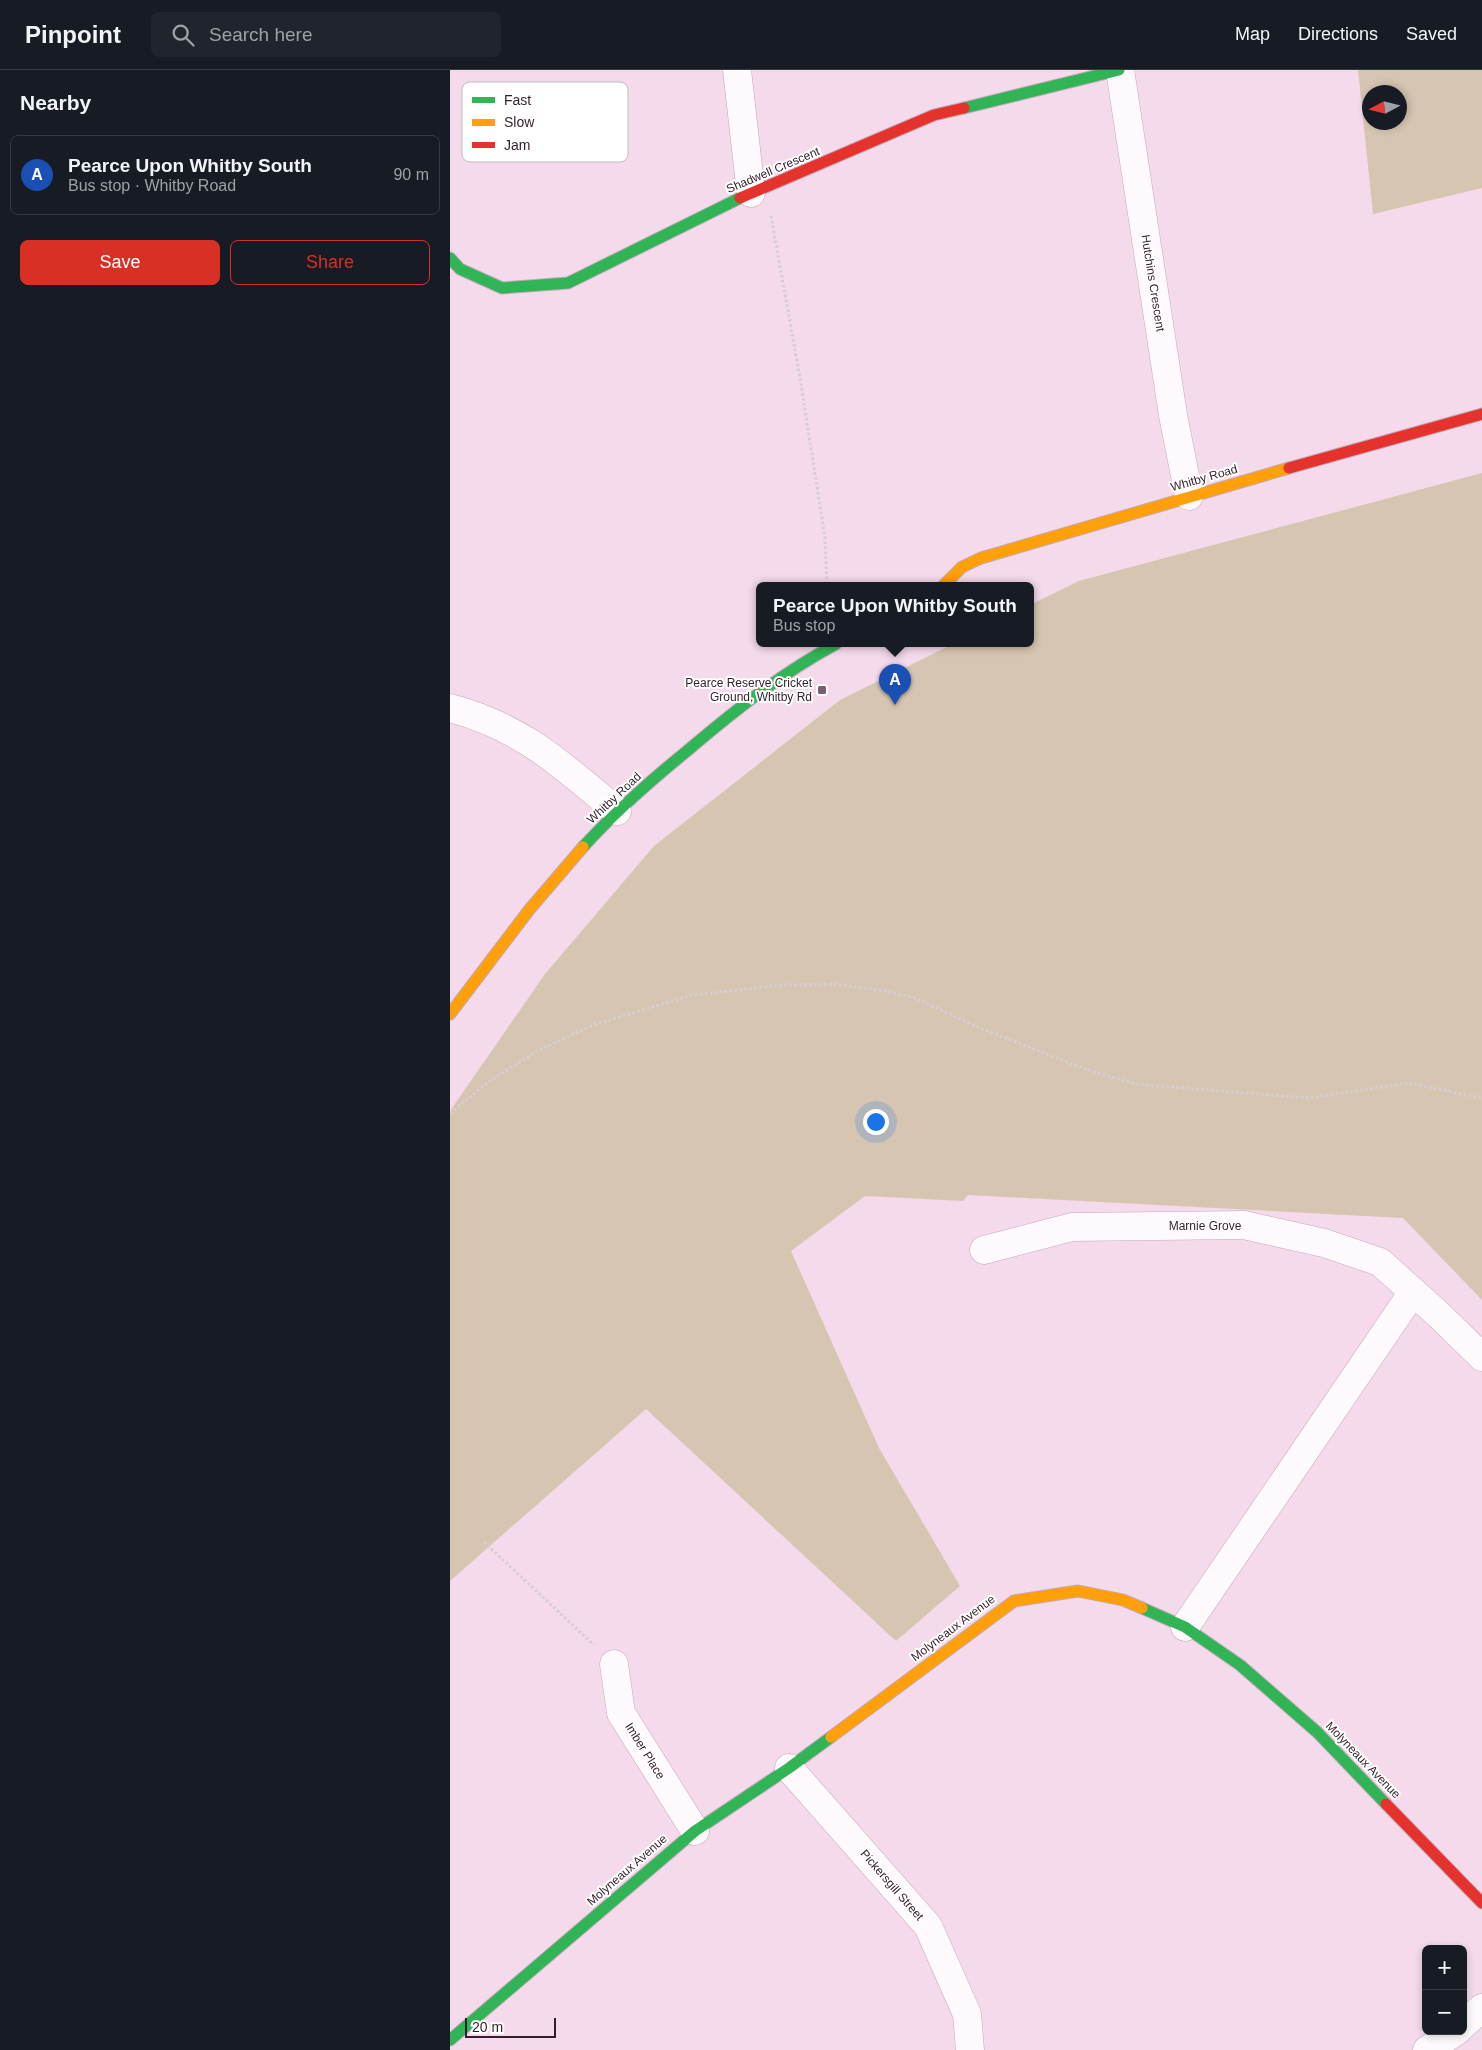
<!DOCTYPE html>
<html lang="en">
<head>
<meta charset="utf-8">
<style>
	body { margin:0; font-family:Arial,sans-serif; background:#20242c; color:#f1f3f6 }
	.controls { position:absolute; right:15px; bottom:15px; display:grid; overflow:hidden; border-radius:8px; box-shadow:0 2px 8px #0003 }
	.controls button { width:45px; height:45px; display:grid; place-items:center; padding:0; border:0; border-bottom:1px solid #363941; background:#171b24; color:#f1f3f6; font:25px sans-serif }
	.compass { position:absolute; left:912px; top:15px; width:45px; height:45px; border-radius:50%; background:#171b24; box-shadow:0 2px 8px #0003; rotate:263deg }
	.scale { position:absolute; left:15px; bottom:12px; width:91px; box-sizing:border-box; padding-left:5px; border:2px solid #331e2c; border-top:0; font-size:14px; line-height:18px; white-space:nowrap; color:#331e2c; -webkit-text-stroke:4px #fff; paint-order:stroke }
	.you { position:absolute; left:425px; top:1051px; width:18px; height:18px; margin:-12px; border:4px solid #fff; border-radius:50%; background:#1a73e8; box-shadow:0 0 0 8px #1a73e833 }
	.badge { display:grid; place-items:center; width:32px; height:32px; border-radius:50%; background:#d93025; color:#fff; font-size:16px; font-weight:700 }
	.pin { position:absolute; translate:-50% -41px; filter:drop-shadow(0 1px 2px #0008) }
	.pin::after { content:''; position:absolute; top:26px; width:18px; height:15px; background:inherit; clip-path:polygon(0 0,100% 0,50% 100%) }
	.popup { position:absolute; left:306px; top:512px; width:278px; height:65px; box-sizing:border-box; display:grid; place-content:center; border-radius:8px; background:#171b24; filter:drop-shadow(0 1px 4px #0005); font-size:16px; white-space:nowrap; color:#9ea1a6 }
	.popup b { font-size:19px; color:#f1f3f6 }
	.popup::after { content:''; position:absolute; left:50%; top:100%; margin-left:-10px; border:10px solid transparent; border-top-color:#171b24 }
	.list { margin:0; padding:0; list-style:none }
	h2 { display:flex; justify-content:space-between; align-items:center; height:65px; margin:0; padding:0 20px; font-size:21px }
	h2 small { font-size:16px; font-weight:400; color:#9ea1a6 }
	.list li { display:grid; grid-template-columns:32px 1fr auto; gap:15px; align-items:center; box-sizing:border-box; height:80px; margin:0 10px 10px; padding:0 10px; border:1px solid #363941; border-radius:8px }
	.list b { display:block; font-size:19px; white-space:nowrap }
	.list p { margin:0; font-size:16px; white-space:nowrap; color:#9ea1a6 }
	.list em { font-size:16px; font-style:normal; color:#9ea1a6 }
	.actions { display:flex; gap:10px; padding:15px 20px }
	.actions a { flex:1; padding:11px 0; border:1px solid #d93025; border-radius:8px; text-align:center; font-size:18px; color:#d93025 }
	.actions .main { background:#d93025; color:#fff }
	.icon { flex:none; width:28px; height:28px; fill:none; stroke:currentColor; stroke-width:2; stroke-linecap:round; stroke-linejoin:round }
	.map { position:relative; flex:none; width:1032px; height:1980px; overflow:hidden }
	header { display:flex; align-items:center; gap:30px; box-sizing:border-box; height:70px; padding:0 25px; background:#171b24; border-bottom:1px solid #363941 }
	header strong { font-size:24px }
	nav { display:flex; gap:28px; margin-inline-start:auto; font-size:18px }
	.search { width:350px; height:45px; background:#20242c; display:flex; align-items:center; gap:12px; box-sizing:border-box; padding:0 18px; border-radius:8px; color:#9ea1a6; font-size:19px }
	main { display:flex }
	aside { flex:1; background:#171b24 }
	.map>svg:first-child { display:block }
	.green { fill:#d6c6b1; fill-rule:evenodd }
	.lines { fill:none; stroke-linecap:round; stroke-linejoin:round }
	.street-casing { stroke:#c0aab8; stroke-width:29 }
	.fast-casing { stroke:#c0aab8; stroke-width:13 }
	.slow-casing { stroke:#c0aab8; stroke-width:13 }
	.jam-casing { stroke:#c0aab8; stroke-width:13 }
	.path { stroke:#d6ced3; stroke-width:3; stroke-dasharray:2.5 2.5; stroke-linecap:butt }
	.street { stroke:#fdf9fc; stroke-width:28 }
	.fast { stroke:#30b455; stroke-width:11 }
	.slow { stroke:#ff9f0a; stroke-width:11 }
	.jam { stroke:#e5322d; stroke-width:11 }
	.poi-dot { fill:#77606f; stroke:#fff; stroke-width:2 }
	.labels { text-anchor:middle; stroke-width:4; stroke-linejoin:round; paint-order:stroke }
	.street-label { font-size:12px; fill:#331e2c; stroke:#fff }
	.poi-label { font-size:12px; fill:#331e2c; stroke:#fff; text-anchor:end }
	.key { fill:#fff; stroke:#c2bcc0; stroke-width:1 }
	.key-label { font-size:14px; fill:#331e2c }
</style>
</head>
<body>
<header>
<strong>Pinpoint</strong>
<div class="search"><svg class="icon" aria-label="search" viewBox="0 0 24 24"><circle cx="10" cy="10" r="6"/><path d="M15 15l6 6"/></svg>Search here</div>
<nav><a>Map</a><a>Directions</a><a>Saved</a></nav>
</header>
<main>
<aside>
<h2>Nearby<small></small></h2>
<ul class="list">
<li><span class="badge" style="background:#1a4fb4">A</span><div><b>Pearce Upon Whitby South</b><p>Bus stop · Whitby Road</p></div><em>90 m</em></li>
</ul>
<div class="actions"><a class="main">Save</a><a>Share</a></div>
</aside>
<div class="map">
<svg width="1032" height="1980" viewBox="0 0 1032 1980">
	<rect width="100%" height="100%" fill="#f4daeb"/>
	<!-- green -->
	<g class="green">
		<path d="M908,0H1032V118L923,144ZM949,22V52H919V22Z"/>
		<polygon points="1032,403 1032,1230 953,1148 518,1125 513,1131 415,1126 341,1181 429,1378 510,1516 446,1571 196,1339 0,1511 0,1041 95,904 204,776 390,630 503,574 580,574 580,535 629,511"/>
	</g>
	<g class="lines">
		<!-- street casing -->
		<g class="street-casing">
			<g id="street">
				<polyline points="287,0 301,123"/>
				<polyline points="670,0 723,345 739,426"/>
				<path d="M0,638C72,657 112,695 167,741"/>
				<polyline points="534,1180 622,1157 794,1155 874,1173 930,1192 988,1244 1032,1287"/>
				<polyline points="735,1557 963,1222"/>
				<polyline points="164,1594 171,1643 245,1761"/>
				<polyline points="339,1698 478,1856 517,1944 520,1980"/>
				<polyline points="1013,1955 1032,1938"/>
				<polyline points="977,1980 1007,1961"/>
			</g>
		</g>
		<!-- fast casing -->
		<g class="fast-casing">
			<g id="fast">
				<polyline points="514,38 669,0"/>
				<polyline points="0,188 10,199 52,218 118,213 290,128"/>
				<path d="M133,777C165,742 200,711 237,681C284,641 332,603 386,574"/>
				<polyline points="692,1538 735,1557 790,1595 867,1662 936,1734"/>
				<polyline points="0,1970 245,1761 339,1698 381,1667"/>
			</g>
		</g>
		<!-- slow casing -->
		<g class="slow-casing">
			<g id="slow">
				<polyline points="493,516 512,497 531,488 839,398"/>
				<polyline points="0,944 79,840 133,777"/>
				<polyline points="381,1667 564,1531 628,1521 673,1530 692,1538"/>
			</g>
		</g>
		<!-- jam casing -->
		<g class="jam-casing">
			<g id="jam">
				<polyline points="290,128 484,45 514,38"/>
				<polyline points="839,398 1032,344"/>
				<polyline points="936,1734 1032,1833"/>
			</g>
		</g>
		<!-- path -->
		<g class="path">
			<polyline points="321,146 350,308 375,468 377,516"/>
			<polyline points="0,1043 41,1010 87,981 143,955 242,925 333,915 384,914 430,920 465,928 528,957 632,998 685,1014 858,1028 958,1013 1032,1028"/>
			<polyline points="34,1472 144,1575"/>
		</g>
		<!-- street -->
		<use href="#street" class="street"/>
		<!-- fast -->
		<use href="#fast" class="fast"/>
		<!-- slow -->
		<use href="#slow" class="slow"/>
		<!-- jam -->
		<use href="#jam" class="jam"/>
	</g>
	<!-- markers -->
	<rect class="poi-dot" x="367" y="615" width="10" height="10" rx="2.5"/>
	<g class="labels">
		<!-- street labels -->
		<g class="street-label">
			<text transform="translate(323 100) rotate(-23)" y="4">Shadwell Crescent</text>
			<text transform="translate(703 213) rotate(81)" y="4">Hutchins Crescent</text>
			<text transform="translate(754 408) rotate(-16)" y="4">Whitby Road</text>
			<text transform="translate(164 728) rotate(-43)" y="4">Whitby Road</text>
			<text x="755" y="1160">Marnie Grove</text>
			<text transform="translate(503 1558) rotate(-37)" y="4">Molyneaux Avenue</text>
			<text transform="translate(195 1681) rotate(58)" y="4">Imber Place</text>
			<text transform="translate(913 1690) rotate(46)" y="4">Molyneaux Avenue</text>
			<text transform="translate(177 1800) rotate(-41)" y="4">Molyneaux Avenue</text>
			<text transform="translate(442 1815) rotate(49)" y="4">Pickersgill Street</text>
		</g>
		<!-- poi labels -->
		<g class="poi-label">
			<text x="362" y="617">Pearce Reserve Cricket<tspan x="362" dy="14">Ground, Whitby Rd</tspan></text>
		</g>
	</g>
	<!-- legend -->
	<rect x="12" y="12" width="166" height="80" rx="8" class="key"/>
	<rect x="22" y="27" width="23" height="6" fill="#30b455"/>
	<rect x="22" y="49" width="23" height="7" fill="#ff9f0a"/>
	<rect x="22" y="72" width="23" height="6" fill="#e5322d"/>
	<g class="key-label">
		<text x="54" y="35">Fast</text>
		<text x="54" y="57">Slow</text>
		<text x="54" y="80">Jam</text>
	</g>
</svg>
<div class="controls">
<button>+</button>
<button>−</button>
</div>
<svg class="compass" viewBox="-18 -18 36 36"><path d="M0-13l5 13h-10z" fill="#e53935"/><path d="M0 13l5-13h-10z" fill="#9ea1a6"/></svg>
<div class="scale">20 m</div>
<div class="you"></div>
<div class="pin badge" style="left:445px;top:635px;background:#1a4fb4">A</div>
<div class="popup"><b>Pearce Upon Whitby South</b>Bus stop</div>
</div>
</main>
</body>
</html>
